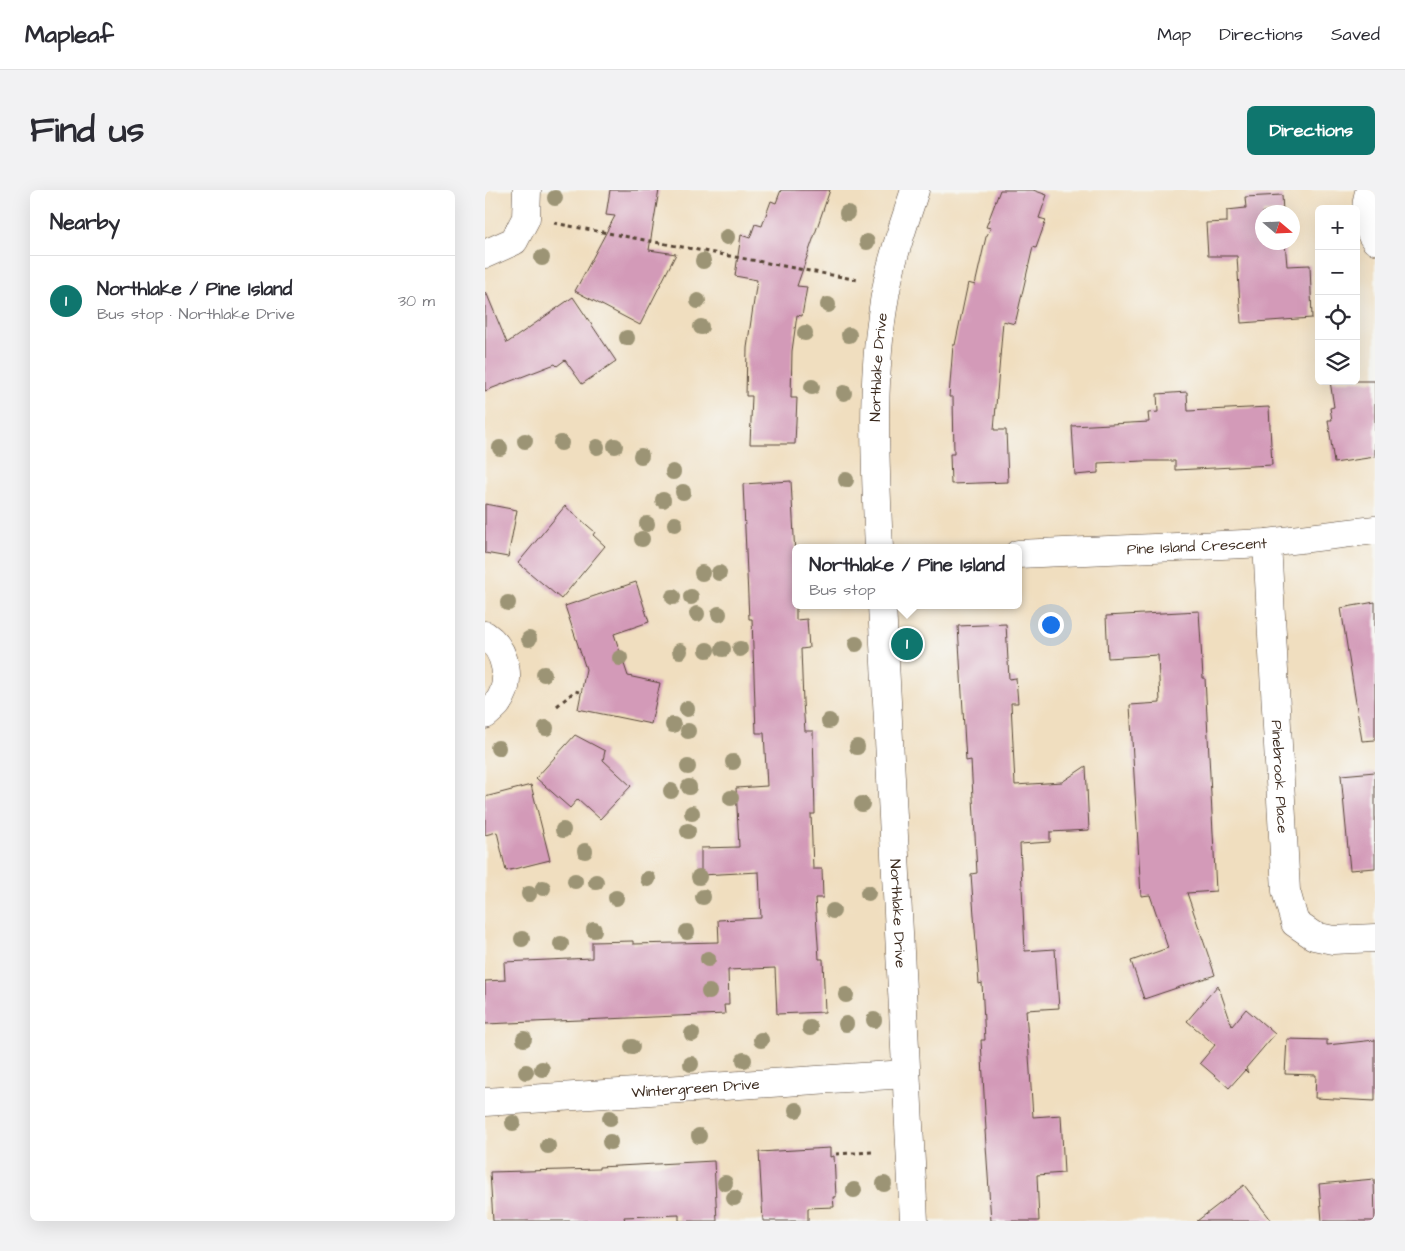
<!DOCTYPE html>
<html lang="en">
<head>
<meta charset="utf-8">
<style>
	body { margin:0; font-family:"Architects Daughter",sans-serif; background:#f2f2f3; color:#2b2b33 }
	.controls { position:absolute; right:15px; top:15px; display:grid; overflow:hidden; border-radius:8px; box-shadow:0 5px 20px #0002 }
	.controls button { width:45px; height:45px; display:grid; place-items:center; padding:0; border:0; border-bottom:1px solid #e1e1e2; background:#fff; color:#2b2b33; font:25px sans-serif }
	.compass { position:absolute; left:770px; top:15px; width:45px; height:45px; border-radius:50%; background:#fff; box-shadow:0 5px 20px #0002; rotate:109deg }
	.you { position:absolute; left:565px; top:434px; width:18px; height:18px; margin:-12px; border:4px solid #fff; border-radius:50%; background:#1a73e8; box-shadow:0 0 0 8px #1a73e833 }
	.badge { display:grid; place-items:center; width:32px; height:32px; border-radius:50%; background:#0f766e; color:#fff; font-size:16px; font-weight:700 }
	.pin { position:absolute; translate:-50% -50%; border:2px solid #fff; box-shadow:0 1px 5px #0006 }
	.popup { position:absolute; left:307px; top:354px; width:230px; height:65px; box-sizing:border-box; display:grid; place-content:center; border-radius:8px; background:#fff; filter:drop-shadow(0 1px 4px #0005); font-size:16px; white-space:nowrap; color:#7c7c81 }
	.popup b { font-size:19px; color:#2b2b33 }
	.popup::after { content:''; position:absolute; left:50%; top:100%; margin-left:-10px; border:10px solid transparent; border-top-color:#fff }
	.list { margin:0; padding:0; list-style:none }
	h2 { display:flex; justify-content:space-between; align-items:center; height:65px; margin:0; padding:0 20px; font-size:21px }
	h2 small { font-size:16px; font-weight:400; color:#7c7c81 }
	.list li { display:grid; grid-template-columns:32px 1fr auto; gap:15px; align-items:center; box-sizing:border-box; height:90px; padding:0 20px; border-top:1px solid #e1e1e2 }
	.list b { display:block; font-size:19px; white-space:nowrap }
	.list p { margin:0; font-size:16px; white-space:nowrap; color:#7c7c81 }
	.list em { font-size:16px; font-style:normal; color:#7c7c81 }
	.icon { flex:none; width:28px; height:28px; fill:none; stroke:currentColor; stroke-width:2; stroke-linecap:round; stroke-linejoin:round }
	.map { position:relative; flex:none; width:890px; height:1031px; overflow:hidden; border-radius:8px }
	header { display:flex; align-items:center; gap:30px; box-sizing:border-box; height:70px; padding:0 25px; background:#fff; border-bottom:1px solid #e1e1e2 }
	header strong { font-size:24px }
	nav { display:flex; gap:28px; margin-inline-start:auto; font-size:18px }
	.intro { display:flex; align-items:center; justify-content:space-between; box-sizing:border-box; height:120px; padding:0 30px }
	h1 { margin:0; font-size:35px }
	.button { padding:12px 22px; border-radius:8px; background:#0f766e; color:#fff; font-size:18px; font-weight:700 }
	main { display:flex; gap:30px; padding:0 30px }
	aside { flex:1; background:#fff; border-radius:8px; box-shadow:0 5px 20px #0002 }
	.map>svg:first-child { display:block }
	.building { fill:#d39ab8 }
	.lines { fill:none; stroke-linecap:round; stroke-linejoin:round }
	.minor-casing { stroke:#564536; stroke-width:29 }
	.tertiary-casing { stroke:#564536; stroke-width:29 }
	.path { stroke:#564536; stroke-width:3; stroke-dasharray:4 4; stroke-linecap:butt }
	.minor { stroke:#fff; stroke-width:28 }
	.tertiary { stroke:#fff; stroke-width:28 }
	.tree { fill:#9c9474 }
	.labels { text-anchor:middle; stroke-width:4.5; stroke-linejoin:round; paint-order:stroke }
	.street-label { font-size:15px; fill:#3b2a1e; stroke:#f6f6f2 }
</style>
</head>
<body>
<header>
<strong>Mapleaf</strong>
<nav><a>Map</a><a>Directions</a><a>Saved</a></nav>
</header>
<div class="intro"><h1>Find us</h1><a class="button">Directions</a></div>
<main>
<aside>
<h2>Nearby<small></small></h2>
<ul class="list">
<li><span class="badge">1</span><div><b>Northlake / Pine Island</b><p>Bus stop · Northlake Drive</p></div><em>30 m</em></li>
</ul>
</aside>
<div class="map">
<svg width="890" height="1031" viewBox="0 0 890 1031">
	<rect width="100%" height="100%" fill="#f6f6f2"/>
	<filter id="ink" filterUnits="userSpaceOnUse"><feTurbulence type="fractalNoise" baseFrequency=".02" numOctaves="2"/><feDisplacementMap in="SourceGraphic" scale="10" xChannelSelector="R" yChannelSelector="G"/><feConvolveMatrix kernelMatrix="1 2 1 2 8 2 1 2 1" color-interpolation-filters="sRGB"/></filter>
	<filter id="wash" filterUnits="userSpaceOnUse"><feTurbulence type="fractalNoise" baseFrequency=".0096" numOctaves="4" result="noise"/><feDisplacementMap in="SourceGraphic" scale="20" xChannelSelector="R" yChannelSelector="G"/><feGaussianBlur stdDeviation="1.12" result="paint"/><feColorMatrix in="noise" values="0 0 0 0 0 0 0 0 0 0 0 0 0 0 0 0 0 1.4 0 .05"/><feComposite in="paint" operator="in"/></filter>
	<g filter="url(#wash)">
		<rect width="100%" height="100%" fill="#f0debf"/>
		<g id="blocks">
			<!-- building -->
			<g class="building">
				<polygon points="125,0 174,0 164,60 191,64 155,135 90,101 130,26 121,25"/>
				<polygon points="296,0 345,0 312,96 322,97 317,126 312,125 307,161 306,208 312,208 310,254 265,254 267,206 261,206 262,158 272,90 250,86 256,45 265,48 270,34 277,36 286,11 291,13"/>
				<polygon points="515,0 548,0 562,5 554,28 561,30 551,58 548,57 530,134 518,131 509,240 521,240 523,292 466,294 465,264 469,264 468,207 464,207 468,155 470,155 483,93 490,95 501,47 506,38 501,37"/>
				<polygon points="797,5 798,22 778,22 778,52 800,52 802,76 825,75 827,128 756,133 752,66 723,66 721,33 742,32 742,20 761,18 760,7"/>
				<polygon points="1,102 22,153 88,107 131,171 97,194 80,170 72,176 70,174 0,201 0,103"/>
				<polygon points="845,191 890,191 890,267 849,273 843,230 847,230 845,218 849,217"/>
				<polygon points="702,202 703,221 784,217 787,275 690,280 690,271 658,271 613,273 613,283 590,285 587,236 664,232 663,223 673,222 672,204"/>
				<polygon points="306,291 311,383 311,430 322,429 324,458 316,459 318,512 320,541 328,541 330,624 326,624 328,679 337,679 338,708 330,708 334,769 338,769 340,822 292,824 290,778 243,780 244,815 239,815 240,824 0,834 0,791 20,790 19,772 107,768 107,752 148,751 148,754 234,752 233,730 276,728 274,682 216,685 216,658 254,657 251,598 282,596 279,543 271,543 267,429 264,429 258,294"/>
				<polygon points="0,314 32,320 23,367 0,363"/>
				<polygon points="80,316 110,342 108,345 120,356 76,409 33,373"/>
				<polygon points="151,392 164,432 129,444 143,486 175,493 166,534 93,519 101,479 80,416"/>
				<polygon points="890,412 890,550 877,551 856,418"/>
				<polygon points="714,421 718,488 720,488 731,701 702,703 730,785 659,809 646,771 683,758 665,705 656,706 645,515 675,513 673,465 623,468 621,426"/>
				<polygon points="521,434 524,489 531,488 533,513 526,513 530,595 577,592 601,576 604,640 565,642 565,652 535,654 540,761 570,759 574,818 541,820 548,927 576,925 579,983 552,985 554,1031 506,1031 500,940 501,940 496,850 500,850 497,793 494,794 486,684 492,683 486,570 481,571 473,436"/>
				<polygon points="90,545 120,561 118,570 146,596 115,629 93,609 85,618 51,588"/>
				<polygon points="890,582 890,678 865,680 856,585"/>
				<polygon points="46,595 65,670 21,681 12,642 0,645 0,607"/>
				<polygon points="733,795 747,836 761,819 790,844 761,878 763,883 760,880 744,898 715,873 730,855 702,831"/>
				<polygon points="802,849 842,850 842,855 890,850 890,911 830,908 831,885 800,884"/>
				<polygon points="345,958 345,967 349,966 351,1007 348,1007 349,1017 323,1018 323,1031 278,1031 274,962"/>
				<polygon points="229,971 232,1031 194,1031 194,1025 139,1027 140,1031 8,1031 5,982 114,979 114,977"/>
				<polygon points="889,989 890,1031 837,1031 834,994"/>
				<polygon points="759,995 787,1031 712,1031"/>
			</g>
		</g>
	</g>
	<g filter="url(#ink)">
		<use href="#blocks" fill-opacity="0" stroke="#564536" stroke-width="1"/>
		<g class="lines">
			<!-- minor casing -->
			<g class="minor-casing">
				<g id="minor">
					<path d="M885,0C879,15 880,37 890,50"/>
					<polyline points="0,64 29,51 41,28 42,0"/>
					<path id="s1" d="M782,353L801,701L810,733L829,746L848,750L890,748"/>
					<path id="s2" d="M533,364L782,353L890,340"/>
					<path d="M0,445C22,460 28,493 12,514C8,518 4,522 0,525"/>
					<path id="s3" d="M0,912L421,884"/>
				</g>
			</g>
			<!-- tertiary casing -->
			<g class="tertiary-casing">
				<g id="tertiary">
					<path id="s4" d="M394,358C390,271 385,181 402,95C408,63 420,31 430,0"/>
					<path id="s5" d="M397,415L429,1031"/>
				</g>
			</g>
			<!-- path -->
			<g class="path">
				<polyline points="69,33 373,90"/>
				<polyline points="72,516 90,501 94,502"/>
				<polyline points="351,964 387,962"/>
			</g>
			<!-- minor -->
			<use href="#minor" class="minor"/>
			<!-- tertiary -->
			<use href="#tertiary" class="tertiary"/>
		</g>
		<!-- trees -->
		<g class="tree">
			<circle cx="70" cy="8" r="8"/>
			<circle cx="362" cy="23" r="8"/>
			<circle cx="242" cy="47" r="8"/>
			<circle cx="382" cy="52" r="8"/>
			<circle cx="57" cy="68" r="8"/>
			<circle cx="218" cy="71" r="8"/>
			<circle cx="213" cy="111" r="8"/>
			<circle cx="343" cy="115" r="8"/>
			<circle cx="216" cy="137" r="8"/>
			<circle cx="320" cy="143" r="8"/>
			<circle cx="364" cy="145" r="8"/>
			<circle cx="142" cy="148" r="8"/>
			<circle cx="327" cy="197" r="8"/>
			<circle cx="359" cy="203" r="8"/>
			<circle cx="40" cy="251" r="8"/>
			<circle cx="76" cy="253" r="8"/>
			<circle cx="130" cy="256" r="8"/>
			<circle cx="112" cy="257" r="8"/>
			<circle cx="15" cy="258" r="8"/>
			<circle cx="156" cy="266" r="8"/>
			<circle cx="188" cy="282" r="8"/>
			<circle cx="361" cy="290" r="8"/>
			<circle cx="198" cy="302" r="8"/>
			<circle cx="178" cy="310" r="8"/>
			<circle cx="162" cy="334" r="8"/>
			<circle cx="190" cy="334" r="8"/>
			<circle cx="157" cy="349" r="8"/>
			<circle cx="217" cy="383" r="8"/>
			<circle cx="234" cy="383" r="8"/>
			<circle cx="188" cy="407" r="8"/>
			<circle cx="206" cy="407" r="8"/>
			<circle cx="23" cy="413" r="8"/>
			<circle cx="212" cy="424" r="8"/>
			<circle cx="234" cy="424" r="8"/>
			<circle cx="44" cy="449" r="8"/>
			<circle cx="371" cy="454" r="8"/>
			<circle cx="238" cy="459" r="8"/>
			<circle cx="255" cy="459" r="8"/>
			<circle cx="222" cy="460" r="8"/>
			<circle cx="195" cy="461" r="8"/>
			<circle cx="135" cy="468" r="8"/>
			<circle cx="59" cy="484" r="8"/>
			<circle cx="202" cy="519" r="8"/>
			<circle cx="344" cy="531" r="8"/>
			<circle cx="188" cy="535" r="8"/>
			<circle cx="61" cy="538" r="8"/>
			<circle cx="203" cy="541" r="8"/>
			<circle cx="372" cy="557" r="8"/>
			<circle cx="13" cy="558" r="8"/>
			<circle cx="248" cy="572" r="8"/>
			<circle cx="203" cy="577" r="8"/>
			<circle cx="204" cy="597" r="8"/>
			<circle cx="186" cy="601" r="8"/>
			<circle cx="246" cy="608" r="8"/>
			<circle cx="377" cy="614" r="8"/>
			<circle cx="207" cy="623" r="8"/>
			<circle cx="78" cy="640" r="8"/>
			<circle cx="203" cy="641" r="8"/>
			<circle cx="100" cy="661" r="8"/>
			<circle cx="214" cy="687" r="8"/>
			<circle cx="163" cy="689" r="8"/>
			<circle cx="90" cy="691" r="8"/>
			<circle cx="111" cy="692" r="8"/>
			<circle cx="58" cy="698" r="8"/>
			<circle cx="383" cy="703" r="8"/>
			<circle cx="44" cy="704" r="8"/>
			<circle cx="218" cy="707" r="8"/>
			<circle cx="131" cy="708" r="8"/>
			<circle cx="348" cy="721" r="8"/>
			<circle cx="109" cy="740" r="8"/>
			<circle cx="202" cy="742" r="8"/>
			<circle cx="37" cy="749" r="8"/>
			<circle cx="76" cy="754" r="8"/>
			<circle cx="223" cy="769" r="8"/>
			<circle cx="224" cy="802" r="8"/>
			<circle cx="361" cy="805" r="8"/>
			<circle cx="389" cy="830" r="8"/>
			<circle cx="361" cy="834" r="8"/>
			<circle cx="325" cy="838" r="8"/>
			<circle cx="207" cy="844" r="8"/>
			<circle cx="39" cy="849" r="8"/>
			<circle cx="276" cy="850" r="8"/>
			<circle cx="147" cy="857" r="8"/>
			<circle cx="259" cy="870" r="8"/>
			<circle cx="206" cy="874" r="8"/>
			<circle cx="57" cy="879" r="8"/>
			<circle cx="41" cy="882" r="8"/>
			<circle cx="311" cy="920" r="8"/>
			<circle cx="125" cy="928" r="8"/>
			<circle cx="28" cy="933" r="8"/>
			<circle cx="214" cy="946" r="8"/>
			<circle cx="125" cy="952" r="8"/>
			<circle cx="63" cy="956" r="8"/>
			<circle cx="240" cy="993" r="8"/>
			<circle cx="399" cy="994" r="8"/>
			<circle cx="369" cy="1000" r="8"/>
			<circle cx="249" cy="1008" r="8"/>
		</g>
	</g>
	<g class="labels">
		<!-- street labels -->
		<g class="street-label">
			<text dy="5" stroke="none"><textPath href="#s4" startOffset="181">Northlake Drive</textPath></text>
			<text dy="5" stroke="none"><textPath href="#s2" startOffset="179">Pine Island Crescent</textPath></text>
			<text dy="5" stroke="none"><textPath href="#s1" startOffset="234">Pinebrook Place</textPath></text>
			<text dy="5" stroke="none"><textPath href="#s5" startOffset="309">Northlake Drive</textPath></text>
			<text dy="5" stroke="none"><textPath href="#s3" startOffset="211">Wintergreen Drive</textPath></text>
		</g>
	</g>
</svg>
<div class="controls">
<button>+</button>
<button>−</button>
<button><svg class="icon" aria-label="locate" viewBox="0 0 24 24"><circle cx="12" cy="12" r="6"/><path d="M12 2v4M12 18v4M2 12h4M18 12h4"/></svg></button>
<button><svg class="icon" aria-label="layers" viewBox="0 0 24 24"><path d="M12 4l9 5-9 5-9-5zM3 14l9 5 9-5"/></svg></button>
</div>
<svg class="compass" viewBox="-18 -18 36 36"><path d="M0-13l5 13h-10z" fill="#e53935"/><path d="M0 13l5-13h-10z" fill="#7c7c81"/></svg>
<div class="you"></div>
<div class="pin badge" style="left:422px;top:454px">1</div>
<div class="popup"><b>Northlake / Pine Island</b>Bus stop</div>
</div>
</main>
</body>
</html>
